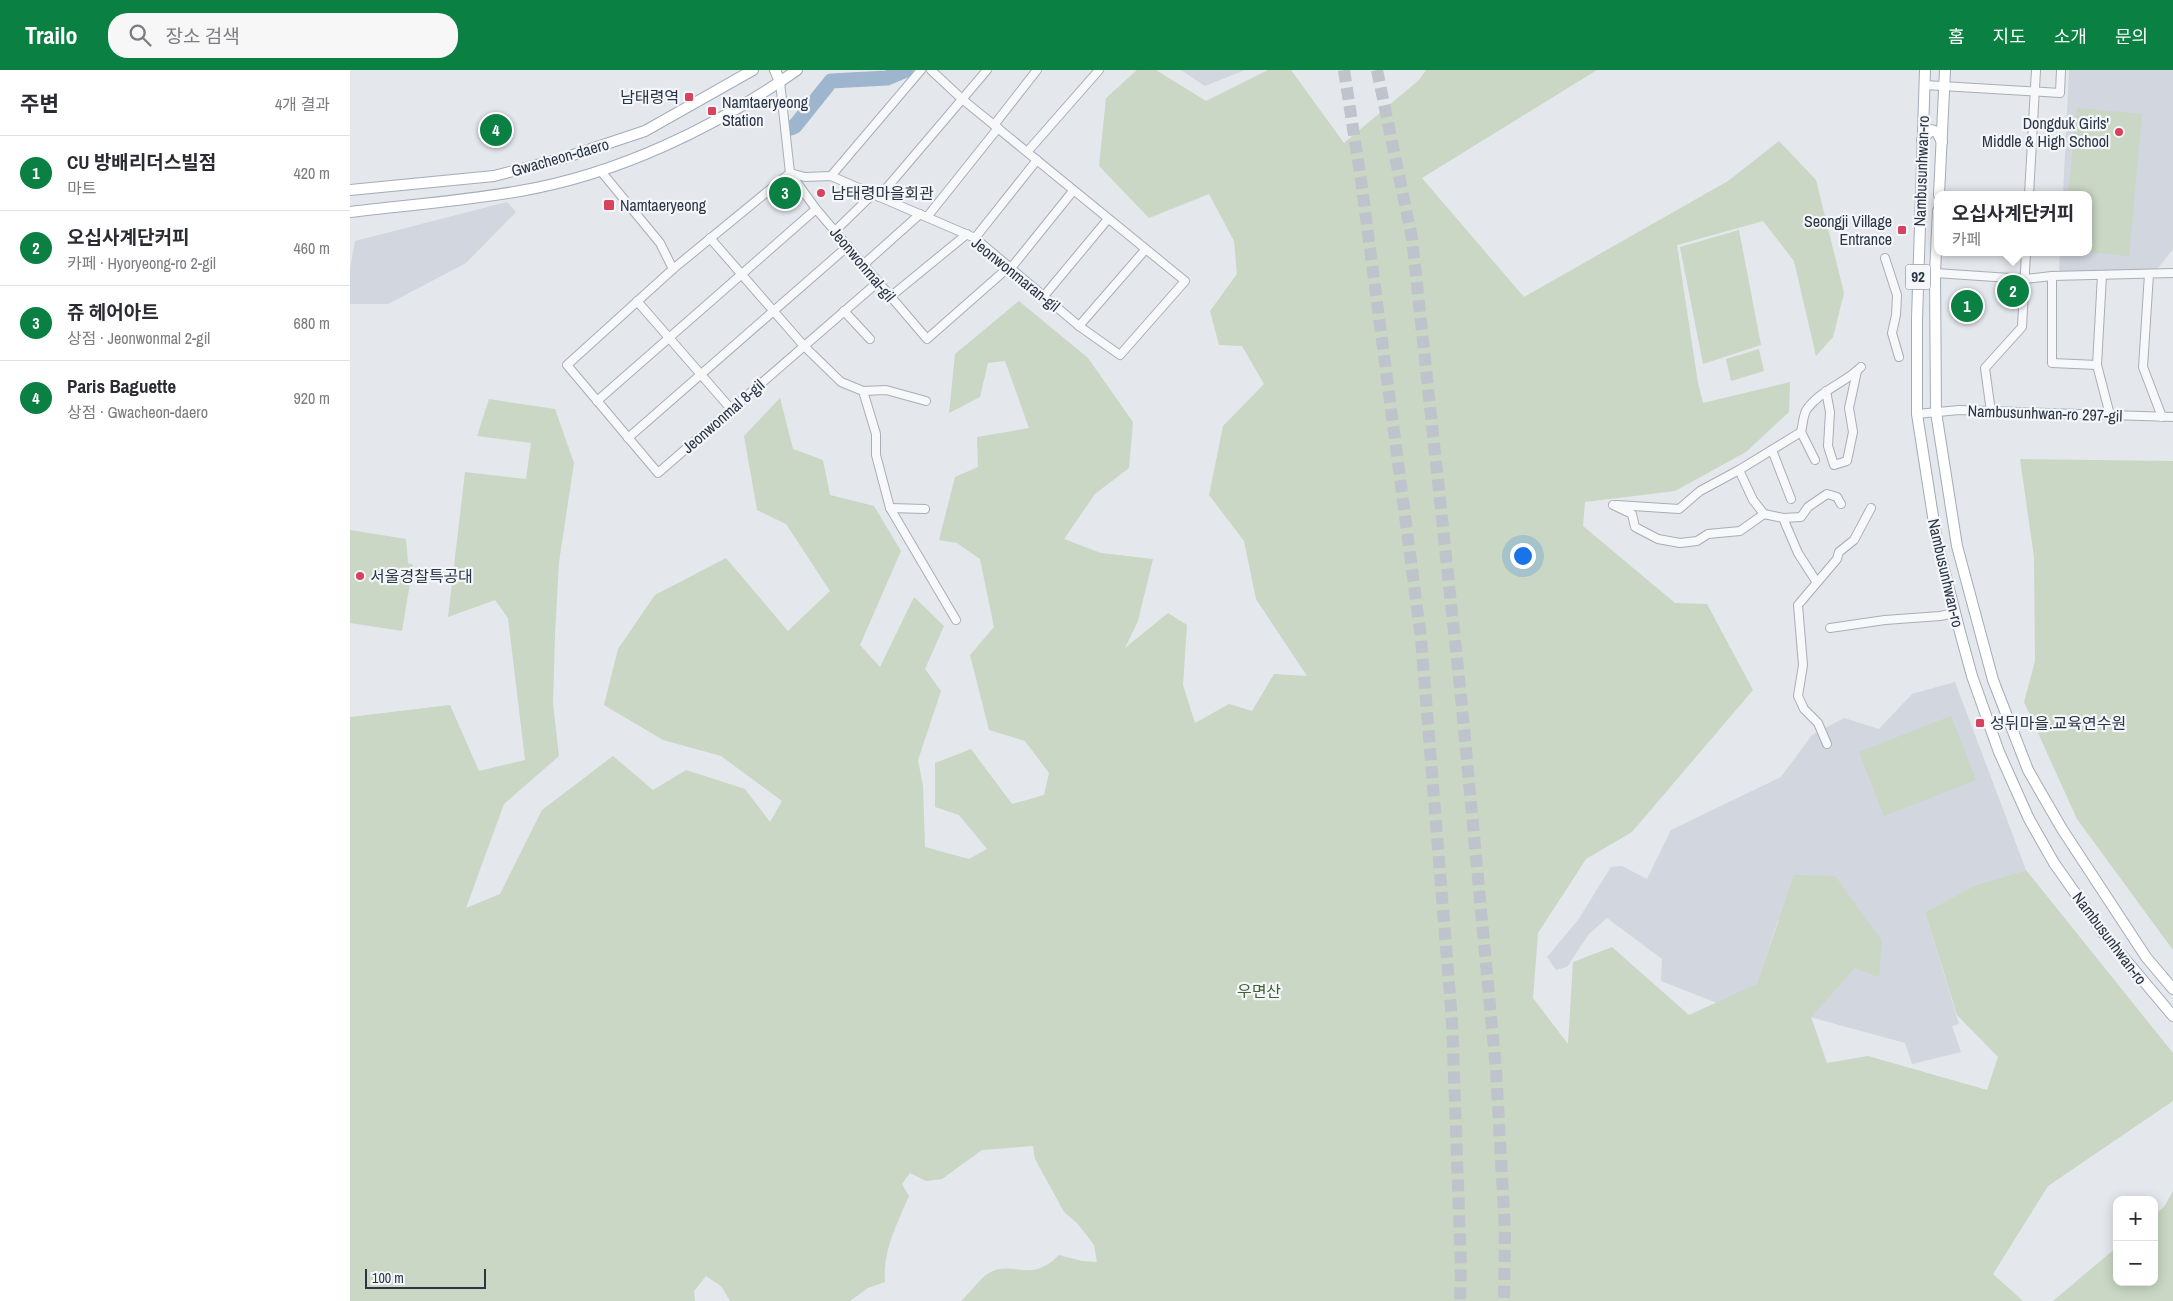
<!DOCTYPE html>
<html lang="ko">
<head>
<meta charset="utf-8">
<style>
	body { margin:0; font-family:"Archivo Narrow","Noto Sans KR",sans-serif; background:#f7f7f7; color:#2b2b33 }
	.controls { position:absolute; right:15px; bottom:15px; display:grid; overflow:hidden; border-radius:10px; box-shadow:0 2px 12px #0003 }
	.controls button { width:45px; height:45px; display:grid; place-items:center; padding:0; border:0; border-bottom:1px solid #e1e1e2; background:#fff; color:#2b2b33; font:25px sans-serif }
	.scale { position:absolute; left:15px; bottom:12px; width:121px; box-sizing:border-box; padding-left:5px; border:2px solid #2a3546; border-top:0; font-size:14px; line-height:18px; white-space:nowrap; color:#2a3546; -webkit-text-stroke:4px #f4f6f9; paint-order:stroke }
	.you { position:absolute; left:1172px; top:485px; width:18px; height:18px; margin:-12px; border:4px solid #fff; border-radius:50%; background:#1a73e8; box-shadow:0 0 0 8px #1a73e833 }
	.badge { display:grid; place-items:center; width:32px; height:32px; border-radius:50%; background:#0b8043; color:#fff; font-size:16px; font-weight:700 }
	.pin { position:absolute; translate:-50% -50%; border:2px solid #fff; box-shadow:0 1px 5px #0006 }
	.popup { position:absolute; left:1584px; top:121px; width:158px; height:65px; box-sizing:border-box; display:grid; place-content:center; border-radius:10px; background:#fff; filter:drop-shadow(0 1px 4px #0005); font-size:16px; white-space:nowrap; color:#7c7c81 }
	.popup b { font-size:19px; color:#2b2b33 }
	.popup::after { content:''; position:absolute; left:50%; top:100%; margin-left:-10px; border:10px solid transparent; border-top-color:#fff }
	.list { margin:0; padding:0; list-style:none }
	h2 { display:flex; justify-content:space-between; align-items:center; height:65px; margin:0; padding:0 20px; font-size:21px }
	h2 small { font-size:16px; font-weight:400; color:#7c7c81 }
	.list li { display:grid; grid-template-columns:32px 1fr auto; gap:15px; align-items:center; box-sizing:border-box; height:75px; padding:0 20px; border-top:1px solid #e1e1e2 }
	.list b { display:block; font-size:19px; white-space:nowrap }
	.list p { margin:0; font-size:16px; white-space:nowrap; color:#7c7c81 }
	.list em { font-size:16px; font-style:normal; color:#7c7c81 }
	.icon { flex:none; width:28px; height:28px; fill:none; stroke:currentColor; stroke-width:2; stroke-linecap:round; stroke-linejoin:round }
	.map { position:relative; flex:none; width:1823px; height:1231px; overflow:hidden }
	header { display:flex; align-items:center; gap:30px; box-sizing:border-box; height:70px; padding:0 25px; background:#0b8043; color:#fff }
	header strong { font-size:24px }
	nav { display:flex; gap:28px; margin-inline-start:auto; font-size:18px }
	.search { width:350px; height:45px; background:#f7f7f7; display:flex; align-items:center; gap:12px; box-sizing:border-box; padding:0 18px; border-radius:20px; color:#7c7c81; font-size:19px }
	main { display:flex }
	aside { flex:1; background:#fff }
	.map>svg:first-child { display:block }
	.built { fill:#d1d6df }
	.green { fill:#c9d7c4 }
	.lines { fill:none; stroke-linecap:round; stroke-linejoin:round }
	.river { stroke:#9db6ce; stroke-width:15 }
	.highway-tunnel { stroke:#bfc3cb; stroke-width:12; stroke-dasharray:12 6; stroke-linecap:butt }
	.minor-casing { stroke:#a8aeb7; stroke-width:10 }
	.major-casing { stroke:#a2acb9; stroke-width:12 }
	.minor { stroke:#f7f8fa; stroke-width:8 }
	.major { stroke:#fff; stroke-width:10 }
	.poi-dot { fill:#d8425d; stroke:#f4f6f9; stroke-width:2 }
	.labels { text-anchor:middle; stroke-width:4.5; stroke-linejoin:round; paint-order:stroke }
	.shield { fill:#f4f6f9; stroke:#676f7c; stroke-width:1 }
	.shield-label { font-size:15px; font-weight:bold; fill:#2a3546 }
	.poi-label { font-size:16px; fill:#2a3546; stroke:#f4f6f9; text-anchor:start }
	.street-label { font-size:16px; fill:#2a3546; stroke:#f4f6f9 }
	.park-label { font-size:16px; fill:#406336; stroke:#f4f6f9 }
</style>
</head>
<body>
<header>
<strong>Trailo</strong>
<div class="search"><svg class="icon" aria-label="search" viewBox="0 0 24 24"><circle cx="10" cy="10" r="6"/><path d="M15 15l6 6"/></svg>장소 검색</div>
<nav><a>홈</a><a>지도</a><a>소개</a><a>문의</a></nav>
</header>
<main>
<aside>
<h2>주변<small>4개 결과</small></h2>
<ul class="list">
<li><span class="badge">1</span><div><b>CU 방배리더스빌점</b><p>마트</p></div><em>420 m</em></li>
<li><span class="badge">2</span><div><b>오십사계단커피</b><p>카페 · Hyoryeong-ro 2-gil</p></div><em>460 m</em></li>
<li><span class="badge">3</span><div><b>쥬 헤어아트</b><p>상점 · Jeonwonmal 2-gil</p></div><em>680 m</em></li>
<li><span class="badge">4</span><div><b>Paris Baguette</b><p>상점 · Gwacheon-daero</p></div><em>920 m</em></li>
</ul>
</aside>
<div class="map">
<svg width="1823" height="1231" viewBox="0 0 1823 1231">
	<rect width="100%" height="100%" fill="#e4e7ec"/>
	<!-- built -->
	<g class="built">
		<polygon points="831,0 895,0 855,16"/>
		<polygon points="1719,0 1823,0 1823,179 1804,203 1709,203 1710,182 1738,182 1738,125 1713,125"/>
		<polygon points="157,132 166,142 116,193 38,234 0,234 0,198 5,171"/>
		<polygon points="1605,612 1676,800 1626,815 1575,842 1609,954 1602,956 1611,982 1562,994 1555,973 1460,947 1505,898 1428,850 1407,915 1367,933 1311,911 1312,889 1257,848 1239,864 1217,897 1206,900 1197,887 1228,850 1261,797 1272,796 1297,809 1321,760 1431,707 1462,665 1494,648 1529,659 1562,624"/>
	</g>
	<!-- green -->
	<g class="green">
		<path d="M787,0H806L856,31L918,0H941L994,73L1069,10L1076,0H1247L1072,108L1174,227L1378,111L1429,71L1466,110L1494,223L1483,267L1466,286L1444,191L1413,151L1327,175L1348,313L1353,333L1440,312L1439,342L1396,382L1325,421L1235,432L1233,456L1325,533L1357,534L1403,620L1282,762L1236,789L1188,863L1183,928L1218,974L1223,892L1262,877L1339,945L1407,914L1444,805L1485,806L1532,871L1529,907L1505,898L1461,947L1477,993L1518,986L1637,1020L1648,987L1607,945L1575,842L1626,815L1676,800L1823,983V1031L1698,1116L1643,1204L1673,1231H611C620,1223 630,1208 639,1203C662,1189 680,1215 709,1185L732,1191L747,1192L744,1175L728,1154L714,1142L685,1089L683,1076L632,1080L592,1109L576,1111L560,1103L552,1114L559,1126C547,1154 532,1182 535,1212L518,1218L500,1231H380L371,1216L356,1206L344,1221L345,1231H0V647L100,635L129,701L175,690L158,548L145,530L98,547L115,402L176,409L181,373L127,366L139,329L205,339L224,393L209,492L205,564L203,634L209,686L154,734L116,838L150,824L192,740L263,686L303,720L336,700L395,719L420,752L432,731L371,686L313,670L254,635L268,579L305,525L376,488L438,561L480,521L436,454L407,440L394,366L430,328L443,379L473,390L480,425L524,436L551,481L510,575L530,597L564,527L594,556L575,599L591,621L568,690L573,716L575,777L619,789L637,779L609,745L585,737V693L621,679L662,734L694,725L699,703L675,671L639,660L620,585L644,557L630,489L607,473L589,470L605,407L628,397L627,367L679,358L655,291L638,293L630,327L599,343L605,284L669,231L738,288L783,352L779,398L745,424L714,469L751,483L803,489L788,551L775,578L818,543L837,555L833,615L845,653L879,634L902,641L924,604L957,606L906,529L894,471L859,425L873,356L914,314L892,276L869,275L860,241L887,204L884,171L859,124L799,148L749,96L756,28Z"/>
		<polygon points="1727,38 1792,44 1779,186 1738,182 1738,125 1718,125"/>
		<polygon points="1389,160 1411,275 1353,294 1330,177"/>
		<polygon points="1409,279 1414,301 1381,311 1376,289"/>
		<polygon points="1670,389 1823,391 1823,880 1727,749 1674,632 1685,591 1684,487"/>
		<polygon points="0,460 56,469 58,493 63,495 52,561 0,553"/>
		<polygon points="1601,646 1626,710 1534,746 1509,682"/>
		<polygon points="1823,1121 1823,1231 1703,1231 1767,1177 1767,1212 1804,1212 1804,1145 1814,1137"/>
	</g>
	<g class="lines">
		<!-- river -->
		<polyline class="river" points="441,58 445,56 481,11 537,8 556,0"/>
		<!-- highway-tunnel -->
		<g class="highway-tunnel">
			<polyline points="994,0 1011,110 1071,568 1102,951 1111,1197 1110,1231"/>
			<polyline points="1027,0 1062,168 1111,627 1146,1000 1155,1161 1154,1231"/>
		</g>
		<!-- minor casing -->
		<g class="minor-casing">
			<g id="minor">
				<polyline points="430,12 440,103 466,139 577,269 660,196"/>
				<polyline points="1575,15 1710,23 1711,0"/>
				<polyline points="644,55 687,0"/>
				<polyline points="678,81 749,0"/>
				<polyline points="250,100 310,173 323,199"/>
				<polyline points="440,103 455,107 481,106 625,168 729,256 770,285 835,211 612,29 581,0"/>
				<polyline points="440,103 323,199 217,295 308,403 528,212"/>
				<polyline points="481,106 571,0"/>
				<polyline points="1679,125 1686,0"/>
				<polyline points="529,127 637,0"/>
				<polyline points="577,147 648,58"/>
				<polyline points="485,161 523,124"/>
				<polyline points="360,168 454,276 491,312 513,321 526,364 526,385 540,438 606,550"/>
				<polyline points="625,168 687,90"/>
				<polyline points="1535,188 1547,225 1546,245 1542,263 1549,287"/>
				<polyline points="513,195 570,144"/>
				<polyline points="661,198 723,121"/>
				<polyline points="1585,203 1675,209 1702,206 1823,203"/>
				<polyline points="1799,204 1793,297 1812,347"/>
				<polyline points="1752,205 1747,295 1760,345"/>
				<polyline points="1702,206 1702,293 1747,295"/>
				<polyline points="694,226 758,149"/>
				<polyline points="540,227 617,164"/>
				<polyline points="287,231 381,339"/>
				<polyline points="494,241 520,269"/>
				<polyline points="729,256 795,180"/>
				<polyline points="513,321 536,320 576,331"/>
				<polyline points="1476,321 1480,342 1478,376 1484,395 1497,391 1503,362 1499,338 1507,301"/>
				<polyline points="247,331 466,139"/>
				<polyline points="1641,342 1635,298 1672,257 1676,182"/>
				<polyline points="1567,344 1609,340 1823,347"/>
				<path d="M1451,362C1453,355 1453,344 1457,339C1471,320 1495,313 1511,297"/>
				<polyline points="278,368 498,176"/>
				<polyline points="1422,380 1441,429"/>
				<polyline points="1465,390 1451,362 1389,400 1403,430 1414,444 1433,448 1448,483 1466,511"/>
				<polyline points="1263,435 1282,444 1285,457 1308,469 1330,473 1347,471 1358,464 1390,461 1414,444"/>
				<polyline points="1267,435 1329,439 1350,421 1389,400"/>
				<polyline points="540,438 575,439"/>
				<polyline points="1433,448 1451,447 1458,437 1477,424 1487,427 1491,434"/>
				<polyline points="1480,558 1535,550 1590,546 1605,543"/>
				<polyline points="1477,674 1468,653 1454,639 1448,626 1453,595 1448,535 1487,489 1489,482 1504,470 1521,438"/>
			</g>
		</g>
		<!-- major casing -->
		<g class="major-casing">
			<g id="major">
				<polyline points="425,0 430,12"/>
				<polyline points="1575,0 1567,249 1567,344 1587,472 1610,562 1622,606 1649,682 1679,749 1704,793 1754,864 1823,946"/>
				<polyline points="1572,70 1581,60 1587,62 1592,72"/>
				<polyline points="0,120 144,106 214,88 295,61 403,0"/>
				<polyline points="1589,125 1595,0"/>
				<polyline points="1588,141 1585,203 1586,342 1607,476 1643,610 1678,700 1690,721 1712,759 1796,887 1823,919"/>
				<path d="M0,142C57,135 114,131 170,121C269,104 366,57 447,0"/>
			</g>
		</g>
		<!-- minor -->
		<use href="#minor" class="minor"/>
		<!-- major -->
		<use href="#major" class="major"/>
	</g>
	<!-- markers -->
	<g class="poi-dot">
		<rect x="334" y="22" width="10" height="10" rx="2.5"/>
		<rect x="357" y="36" width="10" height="10" rx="2.5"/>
		<circle cx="1769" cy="62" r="5"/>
		<circle cx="471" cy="123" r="5"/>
		<rect x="253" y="129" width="12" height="12" rx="2.5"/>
		<rect x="1547" y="155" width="10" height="10" rx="2.5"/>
		<circle cx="10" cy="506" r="5"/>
		<rect x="1625" y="648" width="10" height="10" rx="2.5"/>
	</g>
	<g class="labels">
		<!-- shield labels -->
		<rect class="shield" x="1555.5" y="194.5" width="25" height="25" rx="4"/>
		<g class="shield-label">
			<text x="1568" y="212">92</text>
		</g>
		<!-- poi labels -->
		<g class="poi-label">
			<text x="329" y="33" text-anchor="end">남태령역</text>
			<text x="372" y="38">Namtaeryeong<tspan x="372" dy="18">Station</tspan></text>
			<text x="1759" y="59" text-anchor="end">Dongduk Girls'<tspan x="1759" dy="18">Middle &amp; High School</tspan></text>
			<text x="481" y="129">남태령마을회관</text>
			<text x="270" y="141">Namtaeryeong</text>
			<text x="1542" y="157" text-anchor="end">Seongji Village<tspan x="1542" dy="18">Entrance</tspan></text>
			<text x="20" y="512">서울경찰특공대</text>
			<text x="1640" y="659">성뒤마을.교육연수원</text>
		</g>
		<!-- street labels -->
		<g class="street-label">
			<text transform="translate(210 87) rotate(-16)" y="6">Gwacheon-daero</text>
			<text transform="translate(1571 101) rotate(-88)" y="6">Nambusunhwan-ro</text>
			<text transform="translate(513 194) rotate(50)" y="6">Jeonwonmal-gil</text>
			<text transform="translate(666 204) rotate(39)" y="6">Jeonwonmaran-gil</text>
			<text transform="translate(1695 343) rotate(2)" y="6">Nambusunhwan-ro 297-gil</text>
			<text transform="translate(373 346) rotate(-41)" y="6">Jeonwonmal 8-gil</text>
			<text transform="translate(1596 503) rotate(77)" y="6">Nambusunhwan-ro</text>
			<text transform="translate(1760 868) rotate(53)" y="6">Nambusunhwan-ro</text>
		</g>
		<!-- park labels -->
		<g class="park-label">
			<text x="909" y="927">우면산</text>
		</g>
	</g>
</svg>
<div class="controls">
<button>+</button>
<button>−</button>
</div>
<div class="scale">100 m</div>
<div class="you"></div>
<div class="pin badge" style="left:1617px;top:236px">1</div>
<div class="pin badge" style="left:1663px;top:221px">2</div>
<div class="popup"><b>오십사계단커피</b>카페</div>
<div class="pin badge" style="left:435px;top:123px">3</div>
<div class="pin badge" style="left:146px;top:60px">4</div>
</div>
</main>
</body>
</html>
